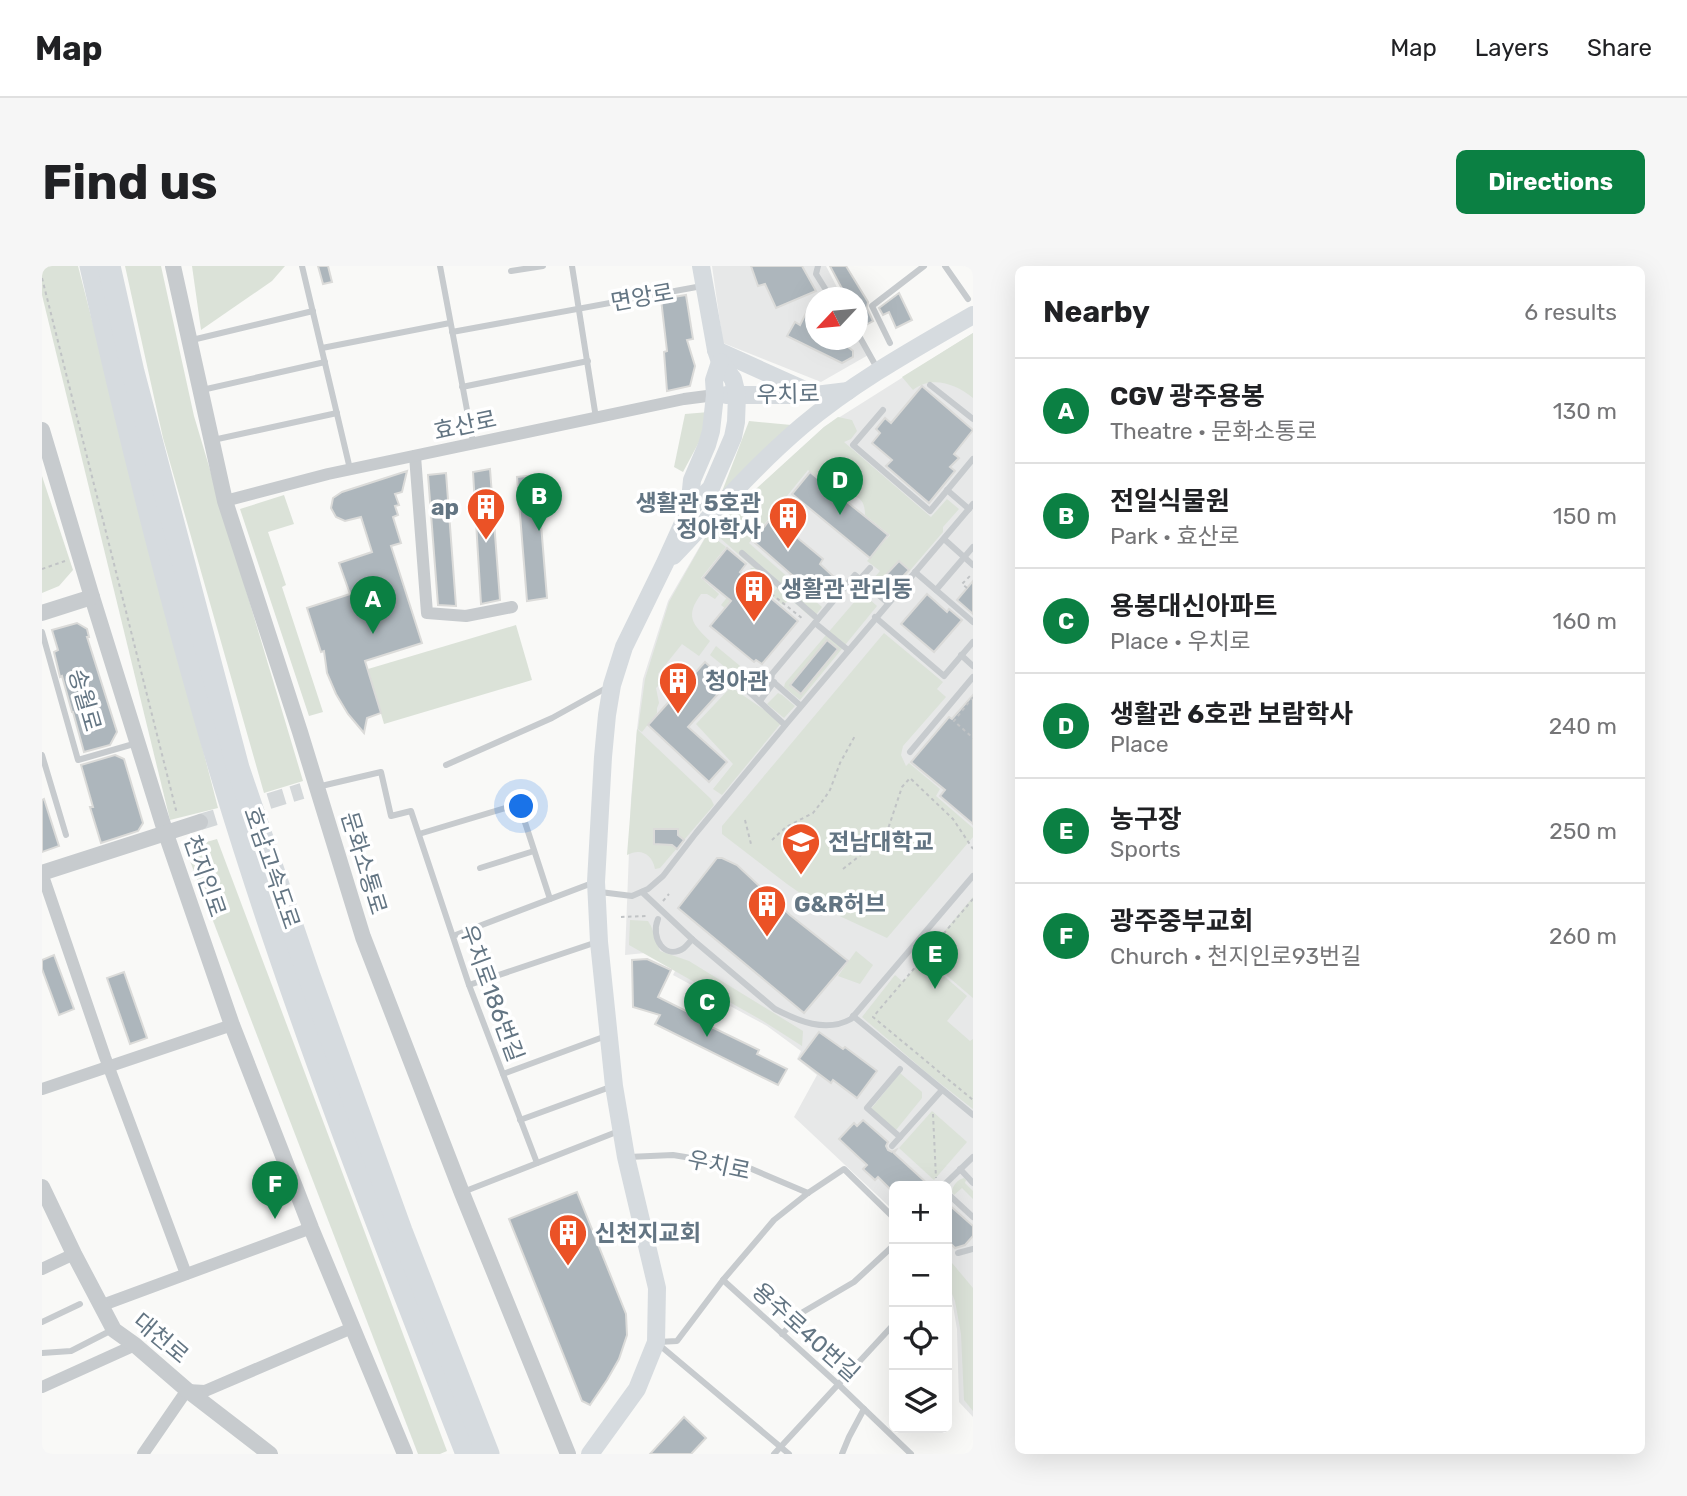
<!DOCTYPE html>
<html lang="en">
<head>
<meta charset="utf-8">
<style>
	body { margin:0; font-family:Rubik,"Noto Sans KR",sans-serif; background:#f6f6f6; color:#202124 }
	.controls { position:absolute; right:21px; bottom:21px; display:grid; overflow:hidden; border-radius:10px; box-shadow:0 7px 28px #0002 }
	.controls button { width:63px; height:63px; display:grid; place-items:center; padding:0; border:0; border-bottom:2px solid #e0e0e0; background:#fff; color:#202124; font:35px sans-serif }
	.compass { position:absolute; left:763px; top:21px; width:63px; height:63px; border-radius:50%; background:#fff; box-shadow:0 7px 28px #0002; rotate:244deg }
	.you { position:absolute; left:480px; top:541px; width:24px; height:24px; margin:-18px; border:5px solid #fff; border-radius:50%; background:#1a73e8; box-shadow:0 0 0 10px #1a73e833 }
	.badge { display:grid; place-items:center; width:46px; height:46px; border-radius:50%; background:#0b8043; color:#fff; font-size:23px; font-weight:700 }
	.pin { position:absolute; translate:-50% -58px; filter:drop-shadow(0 2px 4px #0008) }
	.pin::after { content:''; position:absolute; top:37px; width:24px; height:21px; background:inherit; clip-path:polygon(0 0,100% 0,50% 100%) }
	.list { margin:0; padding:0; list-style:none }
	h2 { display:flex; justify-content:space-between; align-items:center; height:91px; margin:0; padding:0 28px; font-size:30px }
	h2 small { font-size:23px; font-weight:400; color:#757577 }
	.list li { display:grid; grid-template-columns:46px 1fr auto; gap:21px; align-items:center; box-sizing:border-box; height:105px; padding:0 28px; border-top:2px solid #e0e0e0 }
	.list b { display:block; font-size:26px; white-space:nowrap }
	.list p { margin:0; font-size:23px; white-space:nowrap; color:#757577 }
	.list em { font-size:23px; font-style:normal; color:#757577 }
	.icon { flex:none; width:38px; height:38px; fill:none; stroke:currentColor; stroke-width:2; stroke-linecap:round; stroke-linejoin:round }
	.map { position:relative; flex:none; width:931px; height:1188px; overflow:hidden; border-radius:10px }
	header { display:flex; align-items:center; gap:42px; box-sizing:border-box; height:98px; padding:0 35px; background:#fff; border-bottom:2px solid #e0e0e0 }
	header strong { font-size:33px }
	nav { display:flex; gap:38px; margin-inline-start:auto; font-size:24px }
	.intro { display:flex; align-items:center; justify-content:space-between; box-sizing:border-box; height:168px; padding:0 42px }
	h1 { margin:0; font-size:49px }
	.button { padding:18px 32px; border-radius:10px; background:#0b8043; color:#fff; font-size:24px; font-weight:700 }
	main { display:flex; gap:42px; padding:0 42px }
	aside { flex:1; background:#fff; border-radius:10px; box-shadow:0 7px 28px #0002 }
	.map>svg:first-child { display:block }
	.built { fill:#e7e8e8 }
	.green { fill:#dbe2d8 }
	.building { fill:#adb6bc; stroke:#dbdbd9; stroke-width:2 }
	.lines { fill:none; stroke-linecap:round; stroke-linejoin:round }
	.tertiary-tunnel { stroke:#d4d8da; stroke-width:16; stroke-dasharray:16 8; stroke-linecap:butt }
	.path { stroke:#c0c3c5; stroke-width:2; stroke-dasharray:3.5 3.5; stroke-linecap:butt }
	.service { stroke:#c7cbce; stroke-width:6 }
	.minor { stroke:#c7cbce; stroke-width:12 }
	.tertiary { stroke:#c7cbce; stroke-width:16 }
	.secondary { stroke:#d6dbdf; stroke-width:18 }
	.motorway { stroke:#d6dbdf; stroke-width:23 }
	.labels { text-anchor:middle; stroke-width:7; stroke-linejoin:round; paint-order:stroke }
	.street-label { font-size:23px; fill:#637583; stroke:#fff }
	.poi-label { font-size:23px; font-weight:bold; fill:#637583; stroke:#fff; text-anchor:start }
</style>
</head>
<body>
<header>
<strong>Map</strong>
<nav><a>Map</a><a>Layers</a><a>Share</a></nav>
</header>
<div class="intro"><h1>Find us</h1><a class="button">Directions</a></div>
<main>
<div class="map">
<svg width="931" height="1188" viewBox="0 0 931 1188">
	<rect width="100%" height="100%" fill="#f9f9f7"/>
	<!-- built -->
	<g class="built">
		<polygon points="670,0 784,0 800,31 774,32 774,74 816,74 816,63 828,88 779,116 681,77"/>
		<polygon points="931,67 931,1151 917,1136 915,1063 910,1034 905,1022 905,920 852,920 852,945 752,851 775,809 755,793 759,785 725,760 631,709 634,703 603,687 583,689 589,533 595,463 601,413 626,335 665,268 782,161"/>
	</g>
	<!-- green -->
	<g class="green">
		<polygon points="0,0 36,0 176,542 128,554 0,29"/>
		<polygon points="83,0 119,0 152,150 261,515 222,527 121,172"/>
		<polygon points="150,0 243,0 230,15 159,64"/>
		<path d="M931,67V132C914,118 890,109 871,124L860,111Z"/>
		<polygon points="667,146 664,163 641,206 632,201 643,148"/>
		<path d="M796,151L810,154L815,165L809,173L802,176L889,251L905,233L917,243L901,261V266L853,322L846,328L831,313L838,305L825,295L848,269L823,249C823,235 817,227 803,232L766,204L707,277L780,341L771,353L748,333L741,339L729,329L735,322L731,318L725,326L711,315L685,344L679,339L709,302H712L669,264L782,161Z"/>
		<polygon points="707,155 760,160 668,257"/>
		<polygon points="0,210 31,304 17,320 0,327"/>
		<polygon points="242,229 252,258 226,266 244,319 240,321 281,446 267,450 198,243"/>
		<path d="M666,267L684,281L659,312L677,328L673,333L665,328H659C643,350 650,358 668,375L657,390L640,378L616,408L619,417L614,422L617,437L615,442V447L600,466L596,463L603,413L627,336Z"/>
		<polygon points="820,327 835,340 758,434 742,421 743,417"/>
		<polygon points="474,359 490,414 342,458 326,403"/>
		<polygon points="842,367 901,416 895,423 904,431 861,480 859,489 864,500 867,497 898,523 894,530 931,562 931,571 845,672 778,641 745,618 680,568 680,560"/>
		<polygon points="674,380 715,414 709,422 668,389"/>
		<polygon points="689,421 740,456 680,529 671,523 691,498 654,458"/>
		<polygon points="736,427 740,429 753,440 742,452 725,438"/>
		<path d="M595,463L669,533L672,539L618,602L613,603C610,588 599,582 585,589Z"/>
		<polygon points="175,573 405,1185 398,1188 376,1188 143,582"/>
		<polygon points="931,631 931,732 882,690"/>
		<polygon points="588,654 606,655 609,660 618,685 647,695 761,765 760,780 721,755 587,679"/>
		<polygon points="814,685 831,699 818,718 796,710"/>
		<polygon points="881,692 925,730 905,755 928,775 931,773 931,843 885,807 820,751 853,709 861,716"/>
		<polygon points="858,807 880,826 880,832 854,864 829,843"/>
		<polygon points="890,845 925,876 892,914 857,882"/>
		<path d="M922,912L924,914L923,917L931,925V933L920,922L912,929L910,926C910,920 916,913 922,912Z"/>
		<polygon points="905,991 931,1022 931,1145 922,1134 919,1068 913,1035 905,1016"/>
	</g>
	<!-- building -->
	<g class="building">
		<polygon points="276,0 286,0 290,16 281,18"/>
		<polygon points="709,0 760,0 774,25 734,42 723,18 716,20"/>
		<polygon points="788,0 804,0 826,36 825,42 831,55 822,60 816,50 816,32 805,32"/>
		<polygon points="857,27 870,54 854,62 847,46 841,49 837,42"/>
		<polygon points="644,29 651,73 645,74 653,100 648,120 625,125 622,86 625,85 619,33"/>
		<polygon points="764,47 774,52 774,74 801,74 804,79 811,85 811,91 800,97 745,70 753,56 758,59"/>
		<polygon points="880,120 931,164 912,188 917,192 908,201 913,205 887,237 844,200 850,194 830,177 838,167 834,163 843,152 849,157"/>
		<polygon points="448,203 458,334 439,338 431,206"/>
		<polygon points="365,205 360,226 353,228 357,239 353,240 356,249 351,251 359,277 349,280 380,377 323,395 339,447 325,452 322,467 306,448 294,428 285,407 282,385 279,386 265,342 308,328 297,297 330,286 319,251 303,255 294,251 289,242 291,232 300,226"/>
		<polygon points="768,206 846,269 828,292 750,228"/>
		<polygon points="404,207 414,340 396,339 386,209"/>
		<polygon points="495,209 505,332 485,335 475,211"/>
		<polygon points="734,254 781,293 778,298 792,311 775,331 711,275 726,256"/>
		<polygon points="685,282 704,298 698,306 756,355 720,398 714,394 712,396 668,360 689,335 661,312"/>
		<polygon points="857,295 867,304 849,323 839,314"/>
		<polygon points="931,315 931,348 915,334"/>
		<polygon points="885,328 905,346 907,343 920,354 892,386 859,358"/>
		<polygon points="35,357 45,363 47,371 45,371 75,466 68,479 42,486 31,446 30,446 20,410 18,411 12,386 16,384 10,364"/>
		<polygon points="785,374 796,383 759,428 748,419"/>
		<polygon points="663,396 686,417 646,461 685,496 667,516 606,459"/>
		<polygon points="931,429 931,558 898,530 903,524 869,496 907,451 910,453"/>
		<polygon points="73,489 82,493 101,557 96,565 59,577 48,541 51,541 39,499"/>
		<polygon points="2,533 17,580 0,586 0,534"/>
		<polygon points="612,563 636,563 636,569 642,574 635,583 630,579 612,578"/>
		<polygon points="675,592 680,592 695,599 748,649 806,695 762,747 636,642"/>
		<polygon points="12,689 32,743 17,749 0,703 0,694"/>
		<polygon points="605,693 629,704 616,731 656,751 655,754 717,784 715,788 745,803 736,819 613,758 618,749 591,741 590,694"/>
		<polygon points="82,706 105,772 88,778 65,712"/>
		<polygon points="777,766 801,783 803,781 835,805 815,832 791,814 789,817 757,793"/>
		<polygon points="821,854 846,876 844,880 846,884 850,886 854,884 852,887 888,920 852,920 852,927 836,911 833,914 821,903 825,899 797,873 812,857 815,860"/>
		<polygon points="535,926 584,1048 585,1069 577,1093 565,1114 548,1139 540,1135 467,953"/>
		<polygon points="905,937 931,960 931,970 923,979 913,982 905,974"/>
		<polygon points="642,1151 664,1172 649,1188 608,1188"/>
	</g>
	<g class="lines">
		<!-- tertiary-tunnel -->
		<polyline class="tertiary-tunnel" points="158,556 260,525"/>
		<!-- path -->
		<g class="path">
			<polyline points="0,12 135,548"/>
			<polyline points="0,303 23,295"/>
			<polyline points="702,306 761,353"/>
			<polyline points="925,322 920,318 930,308"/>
			<polyline points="931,431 912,455 931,472"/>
			<polyline points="703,554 709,578"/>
			<polyline points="730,574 744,561 771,547 782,533 788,524 798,497 814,468"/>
			<polyline points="801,603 844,569 860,521 868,512 911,553 931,583"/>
			<polyline points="931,633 831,751 931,834"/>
			<polyline points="621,635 627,628"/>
			<polyline points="579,651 606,650"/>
			<polyline points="891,848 894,912"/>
		</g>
		<!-- service -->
		<g class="service">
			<polyline points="260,0 308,203"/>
			<polyline points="398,0 431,176"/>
			<polyline points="530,0 554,152"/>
			<polyline points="776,0 774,8 789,32"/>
			<polyline points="903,0 926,33"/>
			<polyline points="469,5 501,0"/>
			<polyline points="410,66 660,20"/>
			<polyline points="816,68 835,102"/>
			<polyline points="150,74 271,45"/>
			<polyline points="848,77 830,40 882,0"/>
			<polyline points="280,82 408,57"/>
			<polyline points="888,119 931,153"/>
			<polyline points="420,121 546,95"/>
			<polyline points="160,124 283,96"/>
			<polyline points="841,144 811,179 888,245 931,193"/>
			<polyline points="171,174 295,147"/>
			<polyline points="905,224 927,243"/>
			<polyline points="902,273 931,299"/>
			<polyline points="700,287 776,353"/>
			<polyline points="873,306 931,356"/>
			<polyline points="818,313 828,302"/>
			<polyline points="894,324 931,281"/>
			<polyline points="833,351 902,410 931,376"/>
			<polyline points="773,357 806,384"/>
			<polyline points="0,366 36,494 95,477"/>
			<polyline points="919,389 931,400"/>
			<polyline points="715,405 724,413 729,414 759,440"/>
			<polyline points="729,414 730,408 813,309 846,337"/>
			<polyline points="706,425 743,459"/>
			<polyline points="718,435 732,416"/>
			<polyline points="868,486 931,411"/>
			<polyline points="0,489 24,569"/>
			<polyline points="404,499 510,452 566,421"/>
			<polyline points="275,521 339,506 349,550 369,545 427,719 495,897"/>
			<polyline points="377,568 477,538 508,633"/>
			<polyline points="438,602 492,585"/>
			<polyline points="558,626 590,630 606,623 621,610 654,567 745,457 931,238"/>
			<path d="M600,626L650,673L733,743C756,755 784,767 809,753L931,610"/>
			<path d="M616,653C608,672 623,695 642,682C643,681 649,675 650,673"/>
			<polyline points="411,670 553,616"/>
			<polyline points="427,719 555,676"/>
			<polyline points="811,750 931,849"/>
			<polyline points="858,803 825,842 858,871"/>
			<polyline points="461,808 564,770"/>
			<polyline points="478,854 571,820"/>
			<polyline points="850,880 900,824"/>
			<polyline points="586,891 631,889 705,901 766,927"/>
			<polyline points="918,903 931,917"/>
			<polyline points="901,920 931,891"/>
			<polyline points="421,926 577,865"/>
			<polyline points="905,927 931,951"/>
			<polyline points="916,987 931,983"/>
			<polyline points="681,1014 797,1119 869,1188"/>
			<polyline points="0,1056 38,1038"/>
			<polyline points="740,1068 761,1046 812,1016 852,979"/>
			<polyline points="616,1076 635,1075 681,1014 732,954 766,927 802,903 852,952"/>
			<polyline points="615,1077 747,1188"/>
			<polyline points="0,1087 29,1085 70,1064"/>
			<polyline points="732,1188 852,1058"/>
			<polyline points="800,1188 807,1171 822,1143"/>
		</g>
		<!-- minor -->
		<g class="minor">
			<polyline points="373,190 385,347 424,350 470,341"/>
			<polyline points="183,235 286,208 642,133 673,129"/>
			<polyline points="0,607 63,791 144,1008"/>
			<polyline points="0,823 190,759"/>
			<polyline points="0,1003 32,988"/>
			<polyline points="58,1040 269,962"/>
			<polyline points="0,1121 93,1079"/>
			<polyline points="101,1188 145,1124 163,1125 310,1062"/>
		</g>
		<!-- tertiary -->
		<g class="tertiary">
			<polyline points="131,0 183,235 258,466 321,671 420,927 526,1188"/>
			<polyline points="0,164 50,331 124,568 190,759 269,962 363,1188"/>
			<polyline points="0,347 50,331"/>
			<polyline points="0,607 158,556"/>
			<polyline points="0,921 32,988 72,1064 93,1079 145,1124 228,1188"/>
		</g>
		<!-- secondary -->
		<g class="secondary">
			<polyline points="674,84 767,126"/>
			<polyline points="684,129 773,129 806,125"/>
			<polyline points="647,244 669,222 691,171 694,156 695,129 691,113 678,96 674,84 659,0"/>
			<path d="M631,290C673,246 713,200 760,160C812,116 872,83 931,49"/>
			<polyline points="548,1188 595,1123 614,1076 615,1022 584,891 572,820 557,676 554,616 561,491 565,449 570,419 582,381 623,297 647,244 650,214 665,179 669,165 673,129 672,114 678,96"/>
		</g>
		<!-- motorway -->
		<g class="motorway">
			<path d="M49,0C88,173 131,346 182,516C251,744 338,966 425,1188"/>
			<polyline points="67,0 91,106 196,502 267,710 359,965 446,1188"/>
		</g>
	</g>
	<!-- icons -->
	<defs>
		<g id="building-pin" transform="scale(2.0125)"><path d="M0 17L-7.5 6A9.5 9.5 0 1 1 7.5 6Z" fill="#eb5226" stroke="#fff"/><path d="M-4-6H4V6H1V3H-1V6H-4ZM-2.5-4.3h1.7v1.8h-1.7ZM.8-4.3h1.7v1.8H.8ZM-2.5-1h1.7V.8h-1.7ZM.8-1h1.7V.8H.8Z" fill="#fff"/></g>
		<g id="university-pin" transform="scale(2.0125)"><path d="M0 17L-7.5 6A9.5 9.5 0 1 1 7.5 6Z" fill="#eb5226" stroke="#fff"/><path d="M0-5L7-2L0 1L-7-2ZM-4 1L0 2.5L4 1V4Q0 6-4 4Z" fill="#fff"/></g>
	</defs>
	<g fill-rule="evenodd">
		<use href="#building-pin" x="444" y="241"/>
		<use href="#building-pin" x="746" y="250"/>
		<use href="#building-pin" x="712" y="323"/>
		<use href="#building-pin" x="636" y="415"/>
		<use href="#university-pin" x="759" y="576"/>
		<use href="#building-pin" x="725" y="638"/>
		<use href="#building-pin" x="526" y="967"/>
	</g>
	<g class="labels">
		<!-- street labels -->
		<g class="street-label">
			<text transform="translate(600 31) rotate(-10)" y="8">면앙로</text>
			<text transform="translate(746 128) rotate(-1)" y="8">우치로</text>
			<text transform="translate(423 159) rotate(-12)" y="8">효산로</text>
			<text transform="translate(43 434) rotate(74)" y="8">송월로</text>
			<text transform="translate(322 597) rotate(73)" y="8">문화소통로</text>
			<text transform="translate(230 602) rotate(71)" y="8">호남고속도로</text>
			<text transform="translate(163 610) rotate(71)" y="8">천지인로</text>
			<text transform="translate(450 727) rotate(70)" y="8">우치로186번길</text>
			<text transform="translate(677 899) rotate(12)" y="8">우치로</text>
			<text transform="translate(764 1066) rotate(42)" y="8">용주로40번길</text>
			<text transform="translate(119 1072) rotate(40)" y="8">대천로</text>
		</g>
		<!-- poi labels -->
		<g class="poi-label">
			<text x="719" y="245" text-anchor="end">생활관 5호관<tspan x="719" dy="26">정아학사</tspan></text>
			<text x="417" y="249" text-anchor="end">ap</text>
			<text x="739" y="331">생활관 관리동</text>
			<text x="663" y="423">청아관</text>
			<text x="786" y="584">전남대학교</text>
			<text x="752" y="646">G&amp;R허브</text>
			<text x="553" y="975">신천지교회</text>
		</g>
	</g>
</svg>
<div class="controls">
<button>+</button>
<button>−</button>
<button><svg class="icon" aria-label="locate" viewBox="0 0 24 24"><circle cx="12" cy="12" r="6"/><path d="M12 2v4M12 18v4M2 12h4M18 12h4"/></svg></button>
<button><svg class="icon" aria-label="layers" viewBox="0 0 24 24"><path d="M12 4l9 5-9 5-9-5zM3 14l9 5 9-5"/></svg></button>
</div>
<svg class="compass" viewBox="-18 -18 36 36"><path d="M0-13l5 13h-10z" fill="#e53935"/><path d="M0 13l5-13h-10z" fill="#757577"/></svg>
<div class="you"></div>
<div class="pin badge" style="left:331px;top:368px">A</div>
<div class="pin badge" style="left:497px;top:265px">B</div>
<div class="pin badge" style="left:665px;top:771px">C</div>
<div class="pin badge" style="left:798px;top:249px">D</div>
<div class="pin badge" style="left:893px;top:723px">E</div>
<div class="pin badge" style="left:233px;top:953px">F</div>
</div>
<aside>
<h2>Nearby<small>6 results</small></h2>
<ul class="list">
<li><span class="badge">A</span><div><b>CGV 광주용봉</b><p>Theatre · 문화소통로</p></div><em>130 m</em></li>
<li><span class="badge">B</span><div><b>전일식물원</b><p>Park · 효산로</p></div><em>150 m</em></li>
<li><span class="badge">C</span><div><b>용봉대신아파트</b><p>Place · 우치로</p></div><em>160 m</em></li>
<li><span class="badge">D</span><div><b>생활관 6호관 보람학사</b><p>Place</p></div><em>240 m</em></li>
<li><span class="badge">E</span><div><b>농구장</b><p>Sports</p></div><em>250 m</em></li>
<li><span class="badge">F</span><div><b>광주중부교회</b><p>Church · 천지인로93번길</p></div><em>260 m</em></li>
</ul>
</aside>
</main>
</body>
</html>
